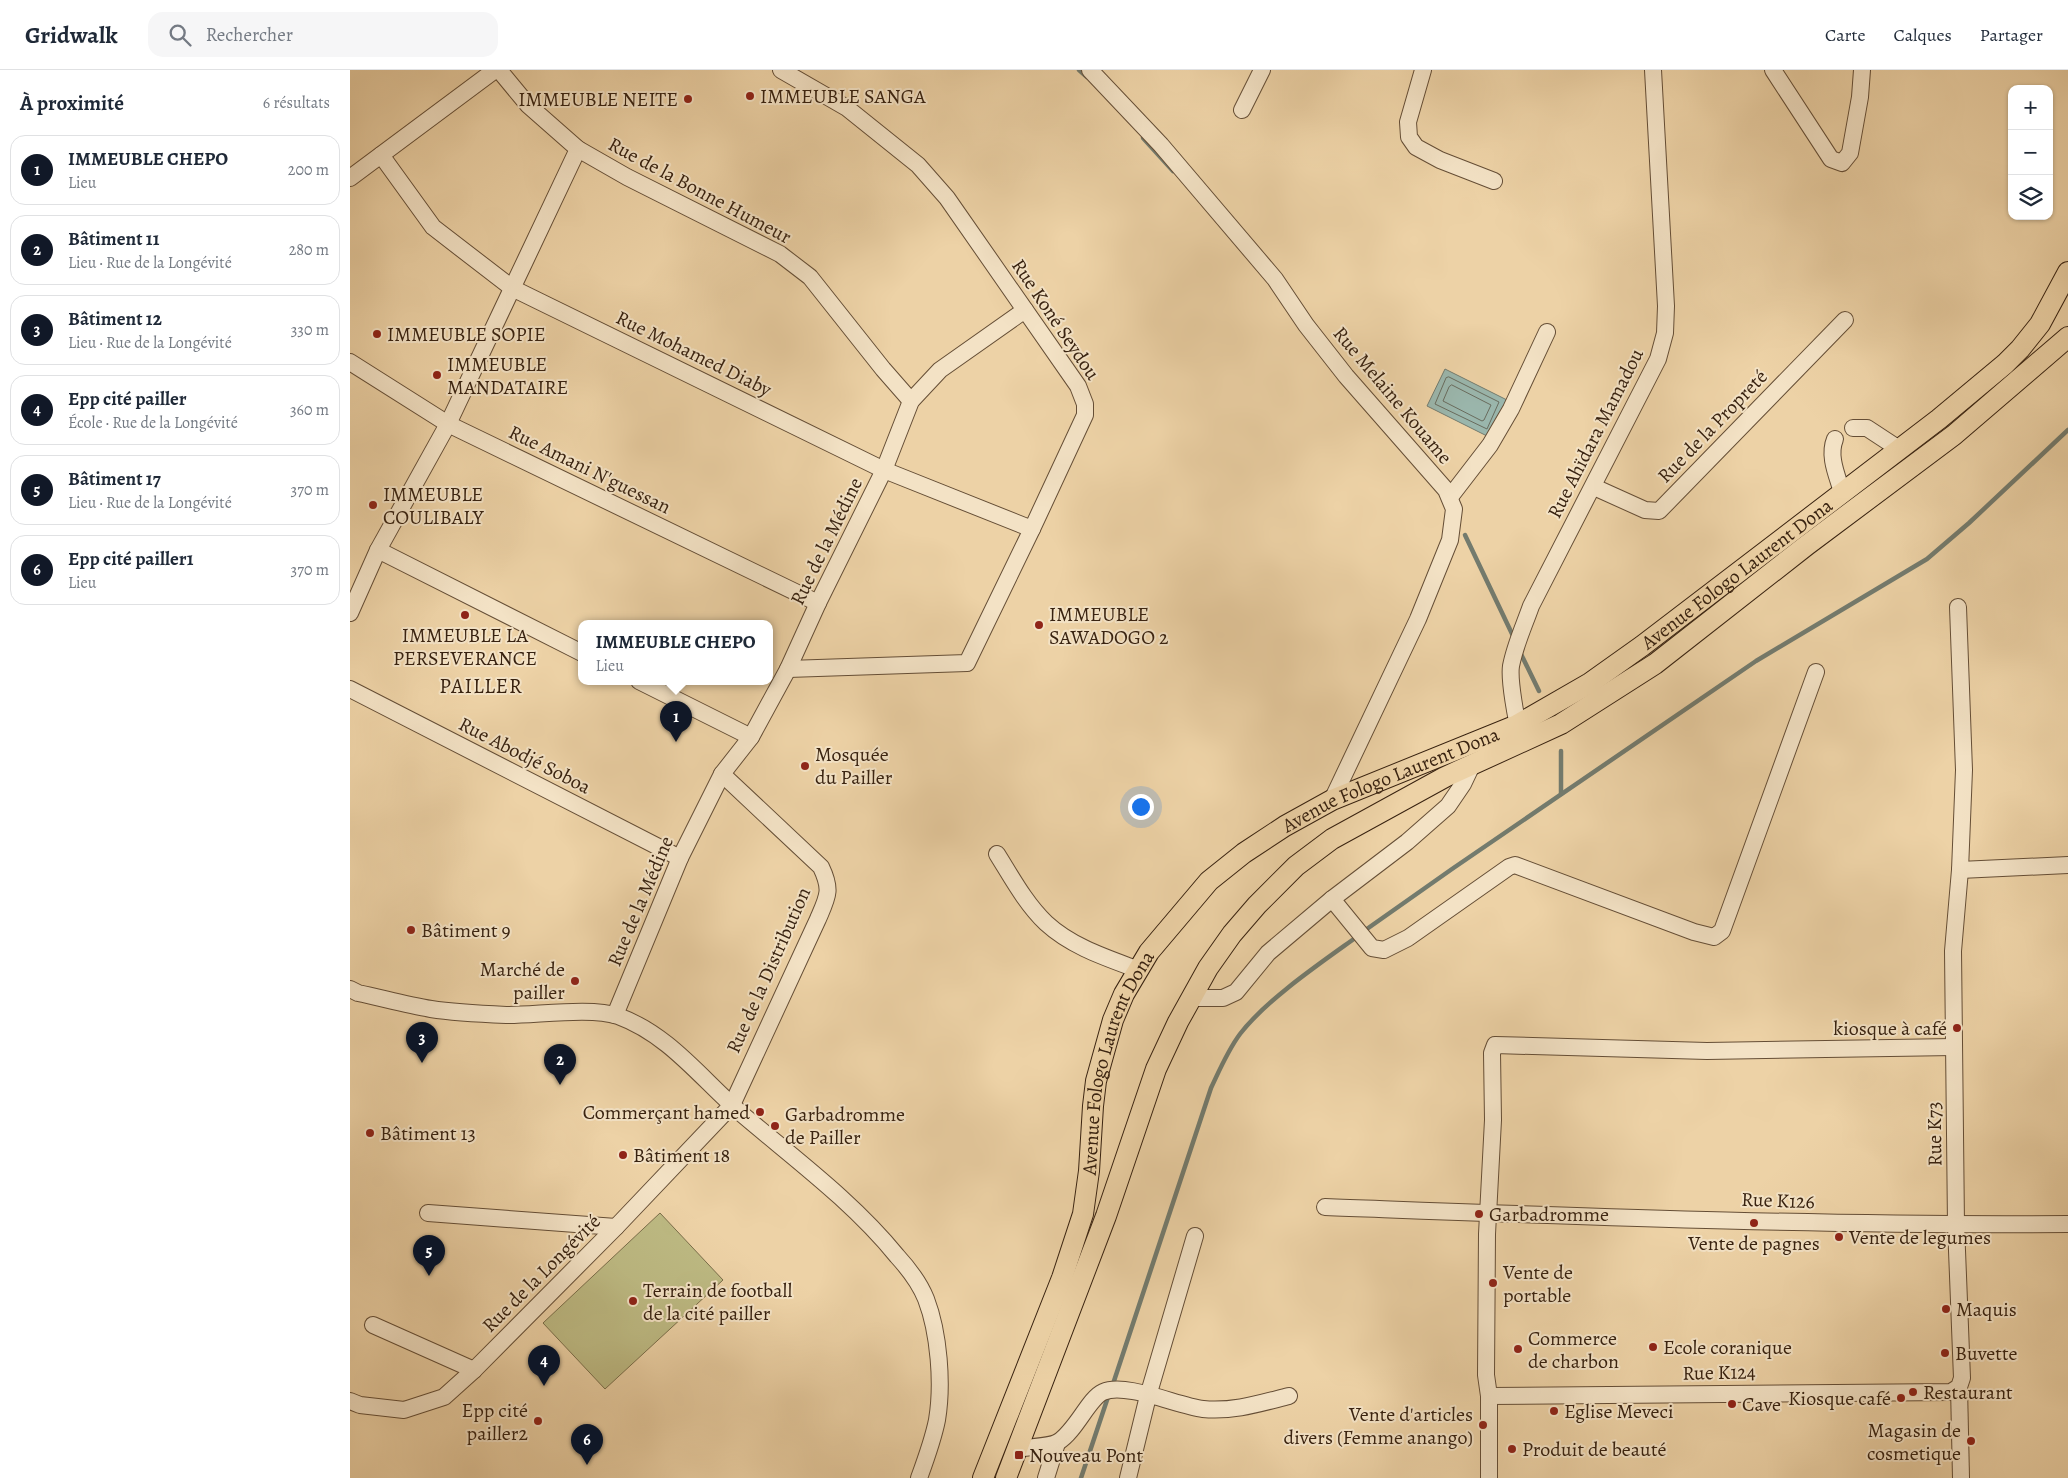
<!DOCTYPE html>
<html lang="fr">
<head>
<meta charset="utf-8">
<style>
	body { margin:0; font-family:Alegreya,serif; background:#f6f6f7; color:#1f2937 }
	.controls { position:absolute; right:15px; top:15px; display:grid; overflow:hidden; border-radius:10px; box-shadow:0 1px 4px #0004 }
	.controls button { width:45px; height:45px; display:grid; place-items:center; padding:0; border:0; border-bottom:1px solid #e0e1e3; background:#fff; color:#1f2937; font:25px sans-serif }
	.you { position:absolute; left:790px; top:736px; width:18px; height:18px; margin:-12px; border:4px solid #fff; border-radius:50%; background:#1a73e8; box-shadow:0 0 0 8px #1a73e833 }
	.badge { display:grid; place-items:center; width:32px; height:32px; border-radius:50%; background:#111827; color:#fff; font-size:16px; font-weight:700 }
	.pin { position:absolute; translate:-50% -41px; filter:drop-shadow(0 1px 2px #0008) }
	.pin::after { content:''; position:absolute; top:26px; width:18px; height:15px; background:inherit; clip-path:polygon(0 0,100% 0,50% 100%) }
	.popup { position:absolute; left:228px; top:550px; width:195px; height:65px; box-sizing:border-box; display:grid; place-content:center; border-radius:10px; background:#fff; filter:drop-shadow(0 1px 4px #0005); font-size:16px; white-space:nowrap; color:#747a83 }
	.popup b { font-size:19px; color:#1f2937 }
	.popup::after { content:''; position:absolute; left:50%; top:100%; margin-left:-10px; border:10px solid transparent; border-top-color:#fff }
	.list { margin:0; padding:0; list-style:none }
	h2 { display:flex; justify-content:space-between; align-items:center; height:65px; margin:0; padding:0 20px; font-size:21px }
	h2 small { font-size:16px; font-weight:400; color:#747a83 }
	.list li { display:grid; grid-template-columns:32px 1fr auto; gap:15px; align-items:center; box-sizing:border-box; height:70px; margin:0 10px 10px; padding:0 10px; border:1px solid #e0e1e3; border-radius:15px }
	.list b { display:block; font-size:19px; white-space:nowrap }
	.list p { margin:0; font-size:16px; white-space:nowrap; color:#747a83 }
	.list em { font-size:16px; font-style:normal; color:#747a83 }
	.icon { flex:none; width:28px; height:28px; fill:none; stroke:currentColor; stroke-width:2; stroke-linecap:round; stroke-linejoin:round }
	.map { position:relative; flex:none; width:1718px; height:1408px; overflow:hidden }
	header { display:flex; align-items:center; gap:30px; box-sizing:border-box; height:70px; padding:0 25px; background:#fff; border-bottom:1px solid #e0e1e3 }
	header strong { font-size:24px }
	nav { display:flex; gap:28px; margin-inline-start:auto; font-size:18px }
	.search { width:350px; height:45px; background:#f6f6f7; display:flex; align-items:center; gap:12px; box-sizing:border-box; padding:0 18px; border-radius:15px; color:#747a83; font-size:19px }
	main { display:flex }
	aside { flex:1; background:#fff }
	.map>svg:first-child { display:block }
	.pitch { fill:#bdba83; stroke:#7a6e4a }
	.water { fill:#9ab6ac; stroke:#737b6e }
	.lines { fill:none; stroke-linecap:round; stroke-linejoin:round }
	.shore { stroke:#696c5e; stroke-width:1 }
	.stream { stroke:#737b6e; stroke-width:4.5 }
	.minor-casing { stroke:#654e36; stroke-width:18 }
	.major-casing { stroke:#382210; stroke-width:22 }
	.minor { stroke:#f3e2c5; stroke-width:16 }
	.major { stroke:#edd2a6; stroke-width:20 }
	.poi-dot { fill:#8f2418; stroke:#f3e2c5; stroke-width:2 }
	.labels { text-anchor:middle; stroke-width:4; stroke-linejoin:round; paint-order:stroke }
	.poi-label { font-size:20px; fill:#382210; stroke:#f3e2c5; text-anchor:start }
	.street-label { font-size:20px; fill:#382210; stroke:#f3e2c5 }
	.neighbourhood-label { font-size:21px; letter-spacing:1px; fill:#382210; stroke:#f3e2c5 }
</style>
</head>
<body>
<header>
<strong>Gridwalk</strong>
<div class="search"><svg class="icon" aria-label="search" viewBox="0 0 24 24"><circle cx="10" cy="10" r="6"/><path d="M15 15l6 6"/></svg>Rechercher</div>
<nav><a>Carte</a><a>Calques</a><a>Partager</a></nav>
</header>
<main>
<aside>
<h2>À proximité<small>6 résultats</small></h2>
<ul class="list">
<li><span class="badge">1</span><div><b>IMMEUBLE CHEPO</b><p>Lieu</p></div><em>200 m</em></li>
<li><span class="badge">2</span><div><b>Bâtiment 11</b><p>Lieu · Rue de la Longévité</p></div><em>280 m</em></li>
<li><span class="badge">3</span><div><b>Bâtiment 12</b><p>Lieu · Rue de la Longévité</p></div><em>330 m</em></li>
<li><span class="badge">4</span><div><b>Epp cité pailler</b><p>École · Rue de la Longévité</p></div><em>360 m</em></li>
<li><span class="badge">5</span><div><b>Bâtiment 17</b><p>Lieu · Rue de la Longévité</p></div><em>370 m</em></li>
<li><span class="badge">6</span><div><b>Epp cité pailler1</b><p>Lieu</p></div><em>370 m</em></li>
</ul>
</aside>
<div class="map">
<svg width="1718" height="1408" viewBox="0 0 1718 1408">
	<rect width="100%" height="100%" fill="#edd2a6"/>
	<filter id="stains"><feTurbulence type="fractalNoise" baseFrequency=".004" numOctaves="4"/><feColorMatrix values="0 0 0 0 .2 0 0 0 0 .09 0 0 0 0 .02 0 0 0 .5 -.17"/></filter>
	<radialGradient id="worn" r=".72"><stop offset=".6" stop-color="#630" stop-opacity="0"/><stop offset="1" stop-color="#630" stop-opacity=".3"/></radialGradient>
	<!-- pitch -->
	<polygon class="pitch" points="310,1143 373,1210 255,1319 193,1253"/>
	<!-- water -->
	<polygon class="water" points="1095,299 1157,330 1139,367 1077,336"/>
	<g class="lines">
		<!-- shore -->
		<g class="shore">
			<polygon points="1099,307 1149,332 1137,359 1085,334 1096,308"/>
			<polygon points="1102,315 1141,335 1134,350 1132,351 1093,331 1099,317"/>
		</g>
		<!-- stream -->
		<g class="stream">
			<polyline points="729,0 737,7"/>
			<polyline points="793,68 823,101"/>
			<polyline points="1115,465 1164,568"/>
			<polyline points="1170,582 1189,621"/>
			<polyline points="1211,681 1211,724"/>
			<polyline points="1014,861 1102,799 1406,591 1577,489 1619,453 1718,360"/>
			<path d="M762,1317L861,1018C870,999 878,980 890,964C917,929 972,892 1008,866"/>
			<polyline points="731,1408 759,1324"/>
		</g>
		<!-- minor casing -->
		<g class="minor-casing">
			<g id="minor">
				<polyline points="149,0 178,35 228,79 277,107 430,184 460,207 533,299 561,331"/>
				<polyline points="431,0 497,38 568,95 597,128 728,316 735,334 735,345 682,459 617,593 438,599"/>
				<polyline points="740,0 811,75 925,209 956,255 996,306 1096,420 1104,439 1100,470 1068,549 982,730"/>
				<polyline points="1073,0 1058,52 1059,67 1066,77 1090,90 1144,111"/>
				<polyline points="1423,0 1481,89 1492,93 1500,83 1510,27 1512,0"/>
				<polyline points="892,40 912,0"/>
				<polyline points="31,85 83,157 162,218 534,400 682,459"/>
				<polyline points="0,108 145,0"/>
				<polyline points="0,292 98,354 468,533"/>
				<polyline points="1503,358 1517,358 1549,379"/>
				<path d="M1485,369C1478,386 1487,405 1492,422"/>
				<polyline points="1244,417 1295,440 1309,441 1495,250"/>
				<polyline points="1100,427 1140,375 1161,339 1197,262"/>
				<polyline points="28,480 232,583"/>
				<polyline points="0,543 28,480 98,354 228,79"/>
				<polyline points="289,611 401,667"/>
				<polyline points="0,619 330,788"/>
				<path d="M1171,665C1166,652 1159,609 1161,596C1165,575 1174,556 1181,536L1308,289L1315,263L1316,236L1303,0"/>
				<path d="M647,784C662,808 676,834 696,853C722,877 757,888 789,900"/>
				<polyline points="1610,800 1718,795"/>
				<polyline points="982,829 1022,878 1034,880 1058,868 1159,797 1165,795 1344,862 1364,867 1372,861 1466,602"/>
				<path d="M0,919L8,923C32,928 56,935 81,939C106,943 134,944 159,945C188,945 242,937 268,946C320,965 352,1010 393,1045C446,1090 503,1132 547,1186C558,1198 570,1214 576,1229C589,1263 593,1314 587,1350C583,1370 576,1389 569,1408"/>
				<polyline points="842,928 873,928 886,922 918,883 982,829 1057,772 1098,736 1113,714 1122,695"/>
				<polyline points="265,945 330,788 372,704 401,667 438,599 468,533 534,400 561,331 590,300 675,240"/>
				<path d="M975,1137C1223,1146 1470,1156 1718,1154"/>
				<polyline points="78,1143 266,1157"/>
				<polyline points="23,1255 124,1300"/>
				<polyline points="1609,1317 1611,1408"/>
				<polyline points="1139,1326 1601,1322 1609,1317 1612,1308 1606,1155 1603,881 1610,800 1614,700 1608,537"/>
				<path d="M0,1331L10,1335L54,1340L94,1327L124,1300L266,1157L382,1035L468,849C478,826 482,820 471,797L372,704"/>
				<path d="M667,1379C677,1377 700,1377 708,1372C726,1361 739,1328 753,1322C776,1312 828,1336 853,1339C883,1342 911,1333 939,1326"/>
				<polyline points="696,1408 707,1373"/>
				<polyline points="778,1408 798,1326 845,1166"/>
				<polyline points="1139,1408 1139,1326 1136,1305 1137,1164 1143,1050 1142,983 1145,975 1357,981 1604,977"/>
			</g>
		</g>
		<!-- major casing -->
		<g class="major-casing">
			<g id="major">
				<path id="s1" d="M633,1408L712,1208L733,1144L739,1101L743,1036L746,1011L763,950L774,924L799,882L859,811L894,783L935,756L982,730L1167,655L1240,613L1292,576L1589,349L1655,294L1670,279L1690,254L1718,202"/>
				<polyline points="656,1408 756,1146 806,999 828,952 858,898 882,864 907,835 946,796 982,769 1095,707 1211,654 1305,594 1457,475 1604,365 1718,267"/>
			</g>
		</g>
		<!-- minor -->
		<use href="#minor" class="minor"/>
		<!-- major -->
		<use href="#major" class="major"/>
	</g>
	<!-- markers -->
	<g class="poi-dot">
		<circle cx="400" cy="26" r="5"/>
		<circle cx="338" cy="29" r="5"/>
		<circle cx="27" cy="264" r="5"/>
		<circle cx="87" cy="305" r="5"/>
		<circle cx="23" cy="435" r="5"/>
		<circle cx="115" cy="545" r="5"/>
		<circle cx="689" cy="555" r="5"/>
		<circle cx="455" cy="696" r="5"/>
		<circle cx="61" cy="860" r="5"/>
		<circle cx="225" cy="911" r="5"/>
		<circle cx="1607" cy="958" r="5"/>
		<circle cx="410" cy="1042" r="5"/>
		<circle cx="425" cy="1056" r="5"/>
		<circle cx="20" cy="1063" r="5"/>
		<circle cx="273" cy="1085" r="5"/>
		<circle cx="1129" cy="1144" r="5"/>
		<circle cx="1404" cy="1153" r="5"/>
		<circle cx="1489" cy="1167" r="5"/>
		<circle cx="1143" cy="1213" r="5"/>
		<circle cx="283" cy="1231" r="5"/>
		<circle cx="1596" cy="1239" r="5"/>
		<circle cx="1303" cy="1277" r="5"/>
		<circle cx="1168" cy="1279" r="5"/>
		<circle cx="1595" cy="1283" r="5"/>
		<circle cx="1563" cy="1322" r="5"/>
		<circle cx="1551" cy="1328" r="5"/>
		<circle cx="1382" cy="1334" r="5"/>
		<circle cx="1204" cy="1341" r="5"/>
		<circle cx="188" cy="1351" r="5"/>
		<circle cx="1133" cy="1355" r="5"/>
		<circle cx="1621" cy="1371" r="5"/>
		<circle cx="1162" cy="1379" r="5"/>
		<rect x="664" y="1380" width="10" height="10" rx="2.5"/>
	</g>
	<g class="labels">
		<!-- poi labels -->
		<g class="poi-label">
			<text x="410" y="33">IMMEUBLE SANGA</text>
			<text x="328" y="36" text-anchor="end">IMMEUBLE NEITE</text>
			<text x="37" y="271">IMMEUBLE SOPIE</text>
			<text x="97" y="301">IMMEUBLE<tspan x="97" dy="23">MANDATAIRE</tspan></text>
			<text x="33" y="431">IMMEUBLE<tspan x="33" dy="23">COULIBALY</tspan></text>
			<text x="699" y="551">IMMEUBLE<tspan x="699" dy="23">SAWADOGO 2</tspan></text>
			<text x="115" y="572" text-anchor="middle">IMMEUBLE LA<tspan x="115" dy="23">PERSEVERANCE</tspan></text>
			<text x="465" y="691">Mosquée<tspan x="465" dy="23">du Pailler</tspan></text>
			<text x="71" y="867">Bâtiment 9</text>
			<text x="215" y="906" text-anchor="end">Marché de<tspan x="215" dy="23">pailler</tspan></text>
			<text x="1597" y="965" text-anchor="end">kiosque à café</text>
			<text x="400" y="1049" text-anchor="end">Commerçant hamed</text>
			<text x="435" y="1051">Garbadromme<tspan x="435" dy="23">de Pailler</tspan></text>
			<text x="30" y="1070">Bâtiment 13</text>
			<text x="283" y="1092">Bâtiment 18</text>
			<text x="1139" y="1151">Garbadromme</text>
			<text x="1499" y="1174">Vente de legumes</text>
			<text x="1404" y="1180" text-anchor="middle">Vente de pagnes</text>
			<text x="1153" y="1209">Vente de<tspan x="1153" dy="23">portable</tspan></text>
			<text x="293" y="1227">Terrain de football<tspan x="293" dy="23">de la cité pailler</tspan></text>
			<text x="1606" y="1246">Maquis</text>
			<text x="1178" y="1275">Commerce<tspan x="1178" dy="23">de charbon</tspan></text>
			<text x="1313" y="1284">Ecole coranique</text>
			<text x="1605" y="1290">Buvette</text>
			<text x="1573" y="1329">Restaurant</text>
			<text x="1541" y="1335" text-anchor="end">Kiosque café</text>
			<text x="1392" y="1341">Cave</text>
			<text x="178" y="1347" text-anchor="end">Epp cité<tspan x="178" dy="23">pailler2</tspan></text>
			<text x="1214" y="1348">Eglise Meveci</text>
			<text x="1123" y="1351" text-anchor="end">Vente d'articles<tspan x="1123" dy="23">divers (Femme anango)</tspan></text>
			<text x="1611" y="1367" text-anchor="end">Magasin de<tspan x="1611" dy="23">cosmetique</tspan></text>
			<text x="1172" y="1386">Produit de beauté</text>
			<text x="679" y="1392">Nouveau Pont</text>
		</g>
		<!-- street labels -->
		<g class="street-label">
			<text transform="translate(350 120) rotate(28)" y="7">Rue de la Bonne Humeur</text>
			<text transform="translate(706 249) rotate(56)" y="7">Rue Koné Seydou</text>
			<text transform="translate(344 283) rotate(26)" y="7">Rue Mohamed Diaby</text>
			<text transform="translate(1043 325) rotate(50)" y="7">Rue Melaine Kouame</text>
			<text transform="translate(1362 356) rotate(-46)" y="7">Rue de la Propreté</text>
			<text transform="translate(1245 363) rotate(-63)" y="7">Rue Ahïdara Mamadou</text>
			<text transform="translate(240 399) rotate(26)" y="7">Rue Amani N'guessan</text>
			<text transform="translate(476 471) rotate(-64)" y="7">Rue de la Médine</text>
			<text dy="7" stroke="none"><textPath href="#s1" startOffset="1264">Avenue Fologo Laurent Dona</textPath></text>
			<text transform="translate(175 685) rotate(27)" y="7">Rue Abodjé Soboa</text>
			<text dy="7" stroke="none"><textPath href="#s1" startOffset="859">Avenue Fologo Laurent Dona</textPath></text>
			<text transform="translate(290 831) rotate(-67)" y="7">Rue de la Médine</text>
			<text transform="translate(418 900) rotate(-66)" y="7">Rue de la Distribution</text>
			<text dy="7" stroke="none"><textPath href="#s1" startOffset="439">Avenue Fologo Laurent Dona</textPath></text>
			<text transform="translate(1584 1064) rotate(-91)" y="7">Rue K73</text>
			<text transform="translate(1428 1130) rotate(2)" y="7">Rue K126</text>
			<text transform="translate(191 1203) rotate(-45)" y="7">Rue de la Longévité</text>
			<text transform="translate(1369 1302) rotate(-1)" y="7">Rue K124</text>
		</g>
		<!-- neighbourhood labels -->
		<g class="neighbourhood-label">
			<text x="131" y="623">PAILLER</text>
		</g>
	</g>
	<rect width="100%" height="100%" filter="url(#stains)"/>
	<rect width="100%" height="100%" fill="url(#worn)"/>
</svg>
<div class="controls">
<button>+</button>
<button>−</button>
<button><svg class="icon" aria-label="layers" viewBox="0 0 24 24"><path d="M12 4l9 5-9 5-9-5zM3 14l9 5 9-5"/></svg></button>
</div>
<div class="you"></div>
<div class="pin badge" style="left:326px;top:672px">1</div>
<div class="popup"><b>IMMEUBLE CHEPO</b>Lieu</div>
<div class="pin badge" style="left:210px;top:1015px">2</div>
<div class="pin badge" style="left:72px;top:993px">3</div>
<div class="pin badge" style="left:194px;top:1316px">4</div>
<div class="pin badge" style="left:79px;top:1206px">5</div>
<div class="pin badge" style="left:237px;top:1395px">6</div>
</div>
</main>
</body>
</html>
